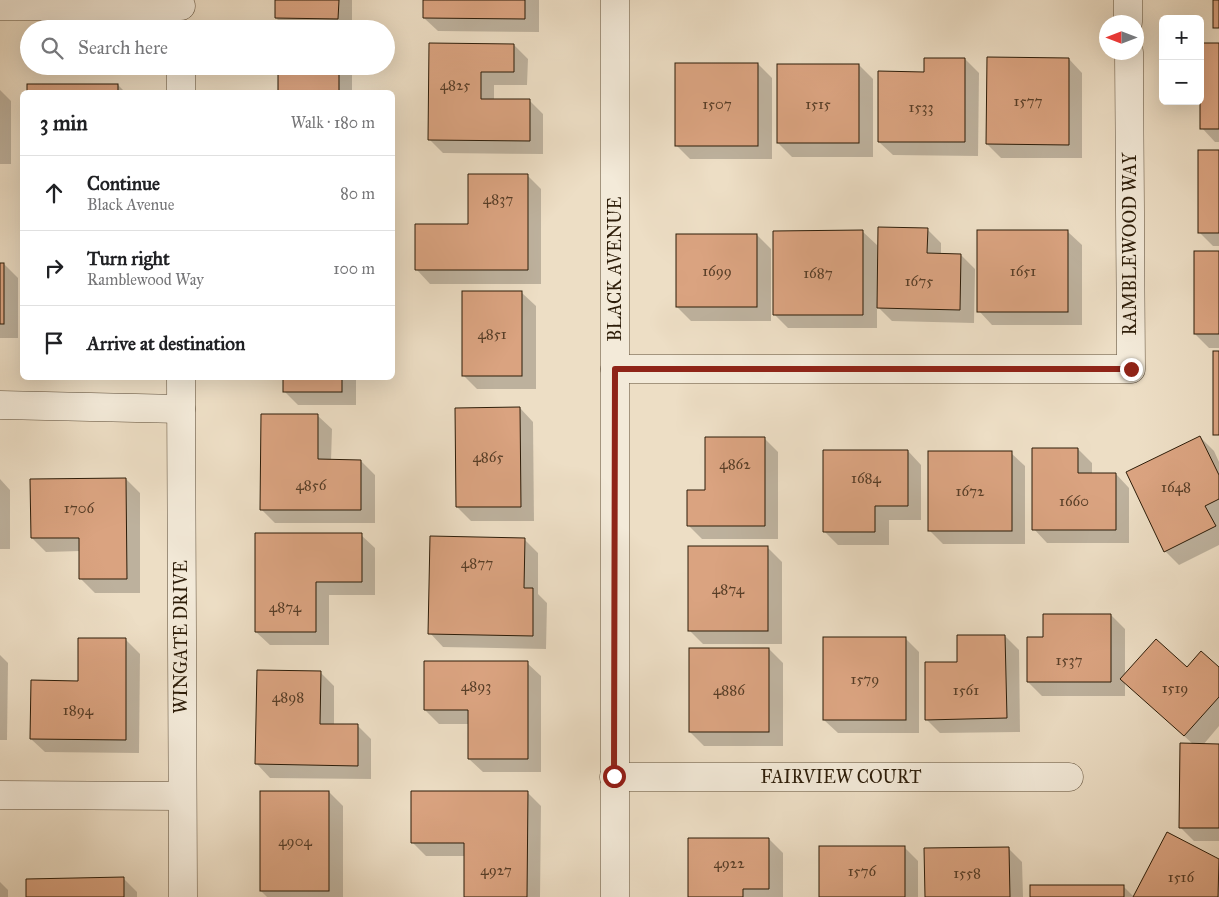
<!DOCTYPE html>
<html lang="en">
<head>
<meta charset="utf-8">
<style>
	body { margin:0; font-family:"IM FELL Great Primer",serif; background:#f6f6f6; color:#202124 }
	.controls { position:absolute; right:15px; top:15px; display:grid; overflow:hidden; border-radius:8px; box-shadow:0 5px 20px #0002 }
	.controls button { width:45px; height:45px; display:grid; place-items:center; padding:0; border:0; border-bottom:1px solid #e0e0e0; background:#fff; color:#202124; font:25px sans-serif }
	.compass { position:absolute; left:1099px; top:15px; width:45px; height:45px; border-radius:50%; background:#fff; box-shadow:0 5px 20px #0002; rotate:270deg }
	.stop { position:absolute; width:15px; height:15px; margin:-11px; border:4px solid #8f2418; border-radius:50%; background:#fff }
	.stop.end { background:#8f2418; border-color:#fff; box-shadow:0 1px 5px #0008 }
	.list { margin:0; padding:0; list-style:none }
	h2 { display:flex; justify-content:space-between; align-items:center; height:65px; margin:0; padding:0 20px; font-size:21px }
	h2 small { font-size:16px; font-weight:400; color:#757577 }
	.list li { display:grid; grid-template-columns:32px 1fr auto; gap:15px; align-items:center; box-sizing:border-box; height:75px; padding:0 20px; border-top:1px solid #e0e0e0 }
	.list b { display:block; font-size:19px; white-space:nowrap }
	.list p { margin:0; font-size:16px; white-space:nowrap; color:#757577 }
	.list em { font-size:16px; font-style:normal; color:#757577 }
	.icon { flex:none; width:28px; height:28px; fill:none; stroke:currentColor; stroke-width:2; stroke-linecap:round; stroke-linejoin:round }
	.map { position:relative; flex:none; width:1219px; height:897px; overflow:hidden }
	.search { position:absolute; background:#fff; box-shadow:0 5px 20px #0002; left:20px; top:20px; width:375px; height:55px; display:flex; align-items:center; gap:12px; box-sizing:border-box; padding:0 18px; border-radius:28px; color:#757577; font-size:19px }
	.panel { position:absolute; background:#fff; box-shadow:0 5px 20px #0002; left:20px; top:90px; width:375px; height:290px; border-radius:8px }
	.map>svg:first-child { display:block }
	.shadow { fill:#0003 }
	.building { fill:#daa380; stroke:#2d1d09 }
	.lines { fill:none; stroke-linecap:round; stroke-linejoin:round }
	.street-casing { stroke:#5d4d38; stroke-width:29 }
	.street { stroke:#f3ead9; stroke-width:28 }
	.route { stroke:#8f2418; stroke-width:6 }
	.labels { text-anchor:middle; stroke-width:4.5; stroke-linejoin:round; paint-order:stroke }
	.number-label { font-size:15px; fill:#583e27 }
	.street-label { font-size:18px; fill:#2d1d09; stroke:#f3ead9 }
</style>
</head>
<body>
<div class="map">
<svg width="1219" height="897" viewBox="0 0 1219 897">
	<rect width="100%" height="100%" fill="#eddec5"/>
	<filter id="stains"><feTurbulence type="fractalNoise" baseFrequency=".004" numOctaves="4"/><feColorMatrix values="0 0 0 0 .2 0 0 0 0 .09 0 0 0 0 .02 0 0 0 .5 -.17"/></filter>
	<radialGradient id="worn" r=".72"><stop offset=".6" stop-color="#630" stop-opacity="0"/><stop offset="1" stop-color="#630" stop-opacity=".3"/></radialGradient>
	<!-- shadow -->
	<g class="shadow">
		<polygon points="276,0 352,0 352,29 287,29 276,18"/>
		<polygon points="424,0 539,0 539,32 438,31 424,18"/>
		<polygon points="430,44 514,45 528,59 527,85 494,85 494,100 529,100 543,114 543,154 443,153 429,139"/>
		<polygon points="1219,44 1219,142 1215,142 1202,128"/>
		<polygon points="965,59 979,73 978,156 893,155 879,142"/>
		<polygon points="1069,59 1082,73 1082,158 1001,158 987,144"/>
		<polygon points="758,64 772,78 772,159 690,159 676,145"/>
		<polygon points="859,65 873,79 873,157 792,157 778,143"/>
		<rect x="279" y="66" width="73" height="26"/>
		<polygon points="29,85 118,85 125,92 29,92"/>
		<polygon points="0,90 11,101 11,164 0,164"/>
		<polygon points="1219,151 1219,246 1213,246 1199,232"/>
		<polygon points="527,175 541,189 541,284 430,284 417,270"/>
		<polygon points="927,229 941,243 941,255 961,255 975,269 974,323 892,321 877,306 877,328 788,328 775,315 863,232 877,245 877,259 879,259"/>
		<polygon points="1068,232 1082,245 1082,325 992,325 979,311"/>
		<polygon points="757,235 771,249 771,321 691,321 677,307"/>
		<polygon points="1219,252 1219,348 1209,348 1195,334"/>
		<polygon points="0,264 4,264 18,278 18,338 0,338"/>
		<polygon points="522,293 536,306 536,389 477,389 463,375"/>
		<polygon points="284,378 356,378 356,405 298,405 284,391"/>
		<polygon points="520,408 533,422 534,521 471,521 457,507"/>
		<polygon points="318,416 332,429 331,461 361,461 375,475 375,523 275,523 261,509"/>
		<polygon points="1200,437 1214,451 1219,462 1219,545 1179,565 1165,551"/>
		<polygon points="764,438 778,452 778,539 702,539 688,525"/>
		<polygon points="1078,449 1092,463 1092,474 1116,474 1129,488 1129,543 1047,543 1034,529"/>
		<polygon points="908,451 921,465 921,520 889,520 889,545 838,545 824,531"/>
		<polygon points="1011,453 1025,466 1025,544 943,544 929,530"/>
		<polygon points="0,479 10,490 10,549 0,549"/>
		<polygon points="126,479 140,493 140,593 95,593 81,579 80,551 46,552 32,538"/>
		<polygon points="361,535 375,548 375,595 329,595 329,645 270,645 256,632"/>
		<polygon points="524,539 538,553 538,594 547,603 546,649 443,647 430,633"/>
		<polygon points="768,548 782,562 782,644 703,644 689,630"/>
		<polygon points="1111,615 1125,629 1125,676 1187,669 1219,669 1219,726 1203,745 1219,745 1219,841 1194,841 1180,827 1194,745 1125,682 1125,696 1042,696 1028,682 1045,638"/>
		<polygon points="1005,636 1019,650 1020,732 940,733 926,719 959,663"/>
		<polygon points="905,638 919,652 919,733 838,733 824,720"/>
		<polygon points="126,640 140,654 139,753 45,752 31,739 80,682"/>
		<polygon points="769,649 783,663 783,746 704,746 690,732"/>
		<polygon points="0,655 8,663 7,740 0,740"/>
		<polygon points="527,663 541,676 541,772 483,772 469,759 469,724 439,724 425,710"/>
		<polygon points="320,672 334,686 334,725 357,725 371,739 371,779 270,778 257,764"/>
		<polygon points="329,792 343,806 343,897 267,897 261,891"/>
		<polygon points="527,792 541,806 540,897 465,897 465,856 426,856 412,842"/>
		<polygon points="1168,833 1219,860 1219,897 1135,897"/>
		<polygon points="769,839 783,853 783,897 689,897"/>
		<polygon points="904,847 918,861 918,897 820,897"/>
		<polygon points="1008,848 1022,862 1023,897 926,897"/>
		<polygon points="123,878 137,892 137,897 28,897"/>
		<polygon points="0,882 8,890 8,897 0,897"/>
		<polygon points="1123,886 1134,897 1031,897"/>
	</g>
	<!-- building -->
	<g class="building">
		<polygon points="275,0 339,0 338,19 275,18"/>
		<polygon points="423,0 525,0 525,19 423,18"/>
		<rect x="1213" y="0" width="6" height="28"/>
		<polygon points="429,43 514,44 514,72 481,72 481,99 530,99 530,141 428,140"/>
		<rect x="1200" y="43" width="19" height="86"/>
		<polygon points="987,57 1069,58 1069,145 986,144"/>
		<polygon points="924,58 965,58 965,142 878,142 878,71 924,72"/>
		<rect x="675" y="63" width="83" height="83"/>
		<rect x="777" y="64" width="82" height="79"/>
		<rect x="278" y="66" width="61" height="26"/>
		<rect x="27" y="84" width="91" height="8"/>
		<rect x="1198" y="150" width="21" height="83"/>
		<polygon points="468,174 528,174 528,270 415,270 415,224 468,224"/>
		<polygon points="878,227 928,228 927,253 961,254 960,310 877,308"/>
		<polygon points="863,230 863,315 773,315 773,231"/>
		<rect x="977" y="230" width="91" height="82"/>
		<rect x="676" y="234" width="81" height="73"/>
		<rect x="1194" y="251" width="25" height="83"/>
		<rect x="0" y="263" width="4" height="61"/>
		<rect x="21" y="267" width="1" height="66"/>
		<rect x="462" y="291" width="60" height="85"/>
		<rect x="1213" y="351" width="6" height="84"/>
		<rect x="283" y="378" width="59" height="14"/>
		<polygon points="520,407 521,507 456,507 455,408"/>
		<polygon points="261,414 318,414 318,459 361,460 361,510 260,510"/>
		<polygon points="1200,436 1219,475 1219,499 1205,506 1216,526 1164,552 1126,472"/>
		<polygon points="705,437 765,437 765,526 687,526 687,490 705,490"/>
		<polygon points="1032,448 1078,448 1078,473 1116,473 1116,530 1032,530"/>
		<polygon points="823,450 908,450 908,506 875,506 875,532 823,532"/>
		<rect x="928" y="451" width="84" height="80"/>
		<polygon points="126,478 127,579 79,579 79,538 31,538 30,479"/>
		<polygon points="255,533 362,533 362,582 316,582 316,632 255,632"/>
		<polygon points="430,536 525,538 524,588 533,588 533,636 428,634"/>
		<rect x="688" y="546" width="80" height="85"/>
		<polygon points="1043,614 1111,614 1111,682 1027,682 1027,637 1043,637"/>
		<polygon points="957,635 1005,635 1007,718 925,720 925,662 957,662"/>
		<rect x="823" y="637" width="83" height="83"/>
		<polygon points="78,638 126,638 126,740 30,739 31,680 78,681"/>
		<polygon points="1156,639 1187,667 1201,651 1219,667 1219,697 1184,736 1120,679"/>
		<rect x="689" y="648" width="80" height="84"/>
		<polygon points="424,661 528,661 528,759 468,759 468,710 424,710"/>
		<polygon points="257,670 321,671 320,724 358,724 358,766 255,764"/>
		<polygon points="1180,743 1219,744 1219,828 1179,828"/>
		<rect x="260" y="791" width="69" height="100"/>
		<polygon points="411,791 528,791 527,897 464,897 464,843 411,843"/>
		<polygon points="1167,832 1219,859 1218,897 1133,897"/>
		<polygon points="688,838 769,838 769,889 743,889 743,897 688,897"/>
		<rect x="819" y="846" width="86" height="51"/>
		<polygon points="1009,847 1010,897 925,897 924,848"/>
		<polygon points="124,877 124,897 26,897 26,879"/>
		<rect x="1030" y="885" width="94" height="12"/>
	</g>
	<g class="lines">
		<!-- street casing -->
		<g class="street-casing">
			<g id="street">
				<polyline points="615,0 615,897"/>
				<polyline points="1128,0 1128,22"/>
				<polyline points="0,6 181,6"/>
				<polyline points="181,66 181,92"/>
				<polyline points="615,369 1131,369 1129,52"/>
				<polyline points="181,378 183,897"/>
				<polyline points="0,405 181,409"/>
				<polyline points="614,777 1069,777"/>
				<polyline points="0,795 181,796"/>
			</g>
		</g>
		<!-- street -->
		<use href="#street" class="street"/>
	</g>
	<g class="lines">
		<!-- route -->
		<polyline class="route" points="614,776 615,369 1131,369"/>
	</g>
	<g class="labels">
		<!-- number labels -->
		<g class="number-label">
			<text x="455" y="90">4825</text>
			<text x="1028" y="106">1577</text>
			<text x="717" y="109">1507</text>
			<text x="818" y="109">1515</text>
			<text x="921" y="112">1533</text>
			<text x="498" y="204">4837</text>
			<text x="717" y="276">1699</text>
			<text x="1023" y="276">1651</text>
			<text x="818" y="278">1687</text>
			<text x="919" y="286">1675</text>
			<text x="492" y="339">4851</text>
			<text x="488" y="462">4865</text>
			<text x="735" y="469">4862</text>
			<text x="866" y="483">1684</text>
			<text x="311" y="490">4856</text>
			<text x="1176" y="492">1648</text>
			<text x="970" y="496">1672</text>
			<text x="1074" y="506">1660</text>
			<text x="79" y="513">1706</text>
			<text x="477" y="568">4877</text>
			<text x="728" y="594">4874</text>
			<text x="285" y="612">4874</text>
			<text x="1069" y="665">1537</text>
			<text x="865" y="684">1579</text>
			<text x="476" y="691">4893</text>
			<text x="1175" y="693">1519</text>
			<text x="729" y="695">4886</text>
			<text x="966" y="695">1561</text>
			<text x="288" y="702">4898</text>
			<text x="78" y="715">1894</text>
			<text x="295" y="846">4904</text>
			<text x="729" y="868">4922</text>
			<text x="496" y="875">4927</text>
			<text x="862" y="876">1576</text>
			<text x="967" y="878">1558</text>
			<text x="1181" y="882">1516</text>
		</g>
		<!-- street labels -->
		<g class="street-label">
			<text transform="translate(1130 244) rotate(-90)" y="6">RAMBLEWOOD WAY</text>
			<text transform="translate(615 269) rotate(-90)" y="6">BLACK AVENUE</text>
			<text transform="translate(181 637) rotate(-90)" y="6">WINGATE DRIVE</text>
			<text x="841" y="783">FAIRVIEW COURT</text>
		</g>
	</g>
	<rect width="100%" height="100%" filter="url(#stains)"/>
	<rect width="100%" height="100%" fill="url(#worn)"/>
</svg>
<div class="controls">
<button>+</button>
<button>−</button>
</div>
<svg class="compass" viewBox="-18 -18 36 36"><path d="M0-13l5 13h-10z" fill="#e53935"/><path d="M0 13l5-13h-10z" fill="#757577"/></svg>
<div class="stop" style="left:614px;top:776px"></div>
<div class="stop end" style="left:1131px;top:369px"></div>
<div class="search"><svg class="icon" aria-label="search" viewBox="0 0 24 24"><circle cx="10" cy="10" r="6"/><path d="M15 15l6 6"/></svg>Search here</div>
<section class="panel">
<h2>3 min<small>Walk · 180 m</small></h2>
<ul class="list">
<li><svg class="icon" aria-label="ahead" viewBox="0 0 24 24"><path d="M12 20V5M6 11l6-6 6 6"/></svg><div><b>Continue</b><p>Black Avenue</p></div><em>80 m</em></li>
<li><svg class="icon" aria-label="right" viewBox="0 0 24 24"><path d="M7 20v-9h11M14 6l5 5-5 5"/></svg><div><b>Turn right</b><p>Ramblewood Way</p></div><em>100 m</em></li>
<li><svg class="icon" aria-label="arrive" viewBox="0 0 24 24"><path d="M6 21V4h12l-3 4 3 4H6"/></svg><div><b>Arrive at destination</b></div></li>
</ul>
</section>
</div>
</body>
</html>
